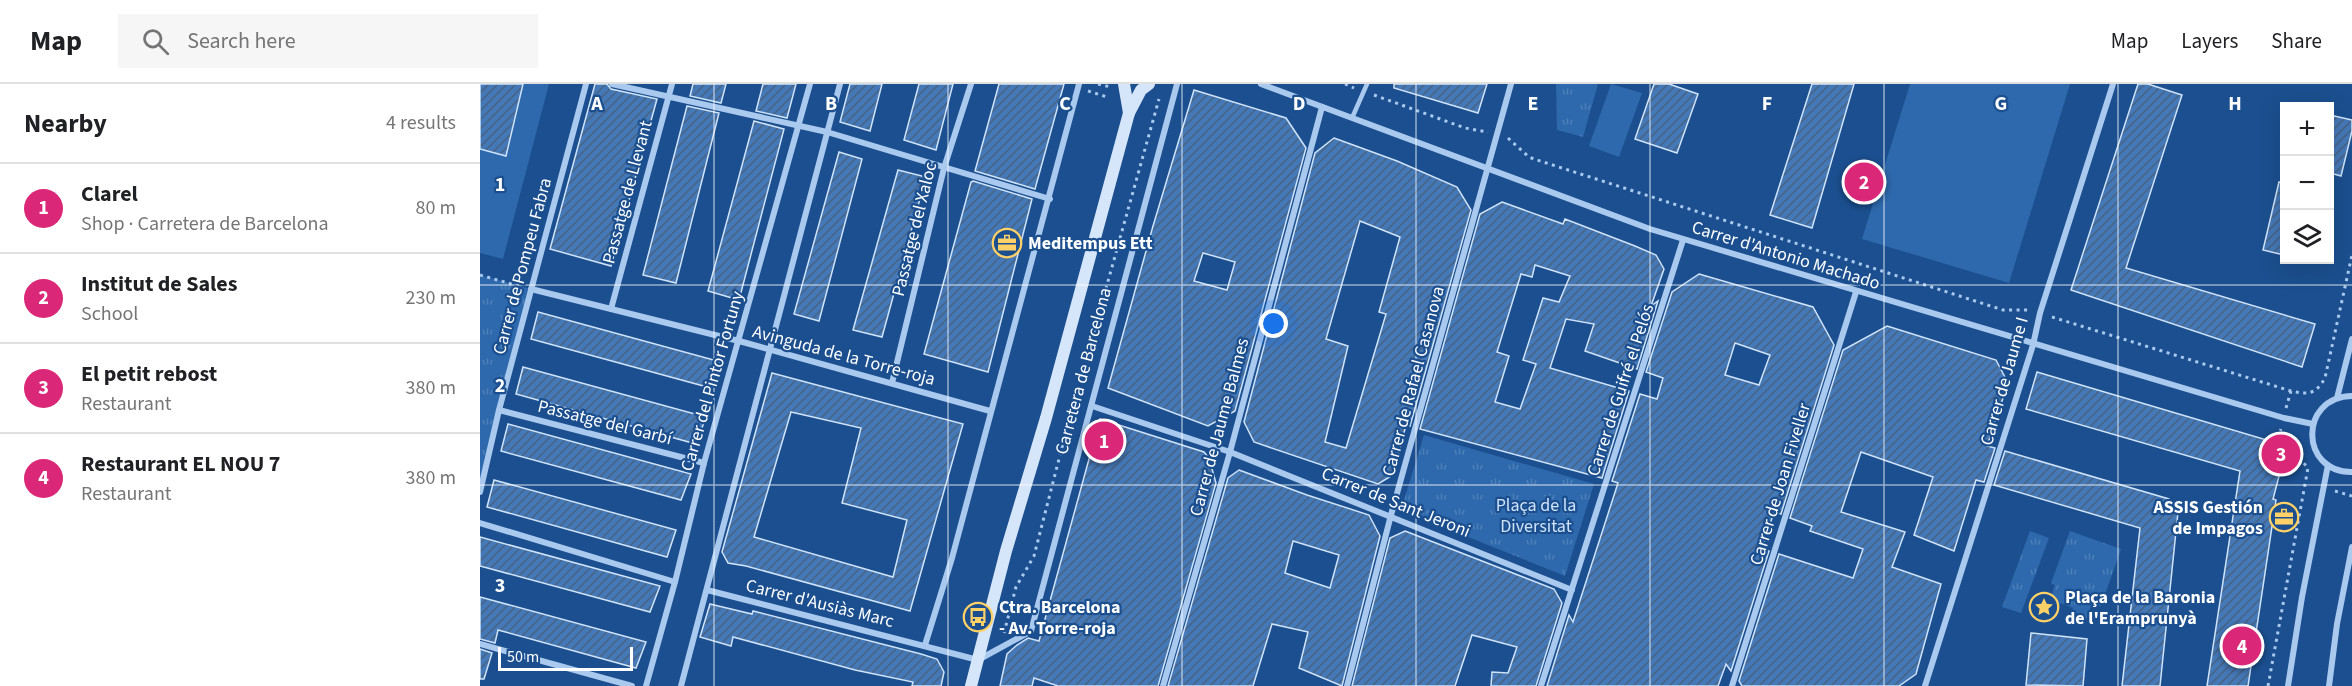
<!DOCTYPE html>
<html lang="en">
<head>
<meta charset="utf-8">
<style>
	body { margin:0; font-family:"Source Sans 3",sans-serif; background:#f6f6f6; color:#202124 }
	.controls { position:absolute; right:18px; top:18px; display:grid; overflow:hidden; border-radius:0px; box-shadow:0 6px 24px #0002 }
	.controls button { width:54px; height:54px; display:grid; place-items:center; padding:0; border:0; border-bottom:2px solid #e0e0e0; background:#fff; color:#202124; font:30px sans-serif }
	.scale { position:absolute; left:18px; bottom:15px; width:135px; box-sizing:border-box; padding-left:6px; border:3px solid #fff; border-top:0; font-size:16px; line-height:21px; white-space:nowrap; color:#fff; -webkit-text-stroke:4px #1b4f8f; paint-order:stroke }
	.you { position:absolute; left:794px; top:240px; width:21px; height:21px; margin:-15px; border:4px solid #fff; border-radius:50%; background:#1a73e8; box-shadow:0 0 0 9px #1a73e833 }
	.badge { display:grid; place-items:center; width:39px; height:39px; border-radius:50%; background:#db2777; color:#fff; font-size:20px; font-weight:700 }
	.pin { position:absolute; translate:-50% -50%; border:3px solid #fff; box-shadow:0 2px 6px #0006 }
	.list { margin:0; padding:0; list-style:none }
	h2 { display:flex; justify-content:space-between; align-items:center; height:78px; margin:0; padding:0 24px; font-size:26px }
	h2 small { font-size:20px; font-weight:400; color:#757577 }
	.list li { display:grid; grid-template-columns:39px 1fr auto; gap:18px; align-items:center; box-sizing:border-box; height:90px; padding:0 24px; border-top:2px solid #e0e0e0 }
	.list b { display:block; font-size:22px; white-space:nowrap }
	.list p { margin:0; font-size:20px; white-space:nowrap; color:#757577 }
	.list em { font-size:20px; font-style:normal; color:#757577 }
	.icon { flex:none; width:33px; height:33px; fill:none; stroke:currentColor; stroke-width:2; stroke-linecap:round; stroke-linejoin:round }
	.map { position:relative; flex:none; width:1872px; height:602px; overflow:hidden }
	header { display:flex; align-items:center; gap:36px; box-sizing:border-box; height:84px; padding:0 30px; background:#fff; border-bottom:2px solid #e0e0e0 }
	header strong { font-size:28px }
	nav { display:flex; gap:33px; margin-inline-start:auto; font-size:21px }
	.search { width:420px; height:54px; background:#f6f6f6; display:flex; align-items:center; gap:15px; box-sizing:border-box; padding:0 21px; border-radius:0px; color:#757577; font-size:22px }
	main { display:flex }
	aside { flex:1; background:#fff }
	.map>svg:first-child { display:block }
	.park { fill:url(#park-tufts) }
	.pitch { fill:#2e69ad }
	.building { fill:url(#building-hatch); stroke:#cfe3fa; stroke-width:1.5; fill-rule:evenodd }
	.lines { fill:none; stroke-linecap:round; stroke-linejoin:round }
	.path { stroke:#a9c9ee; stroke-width:3; stroke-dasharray:3 4.5; stroke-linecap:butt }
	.lane { stroke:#a9c9ee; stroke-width:4.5 }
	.street { stroke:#a9c9ee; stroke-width:6 }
	.secondary { stroke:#d6e6fa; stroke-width:12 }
	.grid { fill:none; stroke:#fff; stroke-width:1.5; stroke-opacity:0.55 }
	.labels { text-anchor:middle; stroke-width:4.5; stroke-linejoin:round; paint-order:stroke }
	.street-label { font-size:18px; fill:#fff; stroke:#1b4f8f }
	.poi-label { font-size:18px; font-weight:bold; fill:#fff; stroke:#1b4f8f; text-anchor:start }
	.park-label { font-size:18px; fill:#cfe3fa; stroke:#1b4f8f }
	.grid-label { font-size:20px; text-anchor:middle; font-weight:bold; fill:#fff; stroke:#1b4f8f; stroke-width:4.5; stroke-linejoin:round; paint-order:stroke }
</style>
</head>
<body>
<header>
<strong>Map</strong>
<div class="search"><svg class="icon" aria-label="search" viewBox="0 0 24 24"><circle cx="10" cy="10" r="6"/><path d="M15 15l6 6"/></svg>Search here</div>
<nav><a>Map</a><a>Layers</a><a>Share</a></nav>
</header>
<main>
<aside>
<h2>Nearby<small>4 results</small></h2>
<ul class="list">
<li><span class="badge">1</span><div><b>Clarel</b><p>Shop · Carretera de Barcelona</p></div><em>80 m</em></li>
<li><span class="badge">2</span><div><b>Institut de Sales</b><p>School</p></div><em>230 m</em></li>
<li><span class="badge">3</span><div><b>El petit rebost</b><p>Restaurant</p></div><em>380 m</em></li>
<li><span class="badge">4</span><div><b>Restaurant EL NOU 7</b><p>Restaurant</p></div><em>380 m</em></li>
</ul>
</aside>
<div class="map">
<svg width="1872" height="602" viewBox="0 0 1872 602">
	<defs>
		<pattern id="park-tufts" width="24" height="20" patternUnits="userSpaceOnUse" patternTransform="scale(1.5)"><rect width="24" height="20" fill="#2e69ad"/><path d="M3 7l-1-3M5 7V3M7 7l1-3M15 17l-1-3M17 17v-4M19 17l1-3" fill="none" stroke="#4d80b9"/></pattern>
		<pattern id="building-hatch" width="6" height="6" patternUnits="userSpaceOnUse" patternTransform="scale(1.5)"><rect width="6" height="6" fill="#4478b7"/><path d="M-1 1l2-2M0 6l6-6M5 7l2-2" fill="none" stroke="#486282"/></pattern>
	</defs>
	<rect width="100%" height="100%" fill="#1b4f8f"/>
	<!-- park -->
	<g class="park">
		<polygon points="1076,0 1118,0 1103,53 1077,46"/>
		<polygon points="0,191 51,205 0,410"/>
		<polygon points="944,351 1114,400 1085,492 921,426"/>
		<polygon points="1550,447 1569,454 1541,529 1522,523"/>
		<polygon points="1590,447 1641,465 1621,522 1612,519 1606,536 1591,531 1593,524 1580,519 1575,531 1566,528 1575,501 1571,499"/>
	</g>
	<!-- pitch -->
	<g class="pitch">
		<polygon points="0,0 69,0 23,175 0,169"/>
		<polygon points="1131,0 1162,9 1139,73 1109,62"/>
		<polygon points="1430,0 1590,0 1529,199 1382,155"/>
	</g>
	<!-- building -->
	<g class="building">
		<polygon points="0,0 43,0 26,72 0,65"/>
		<polygon points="115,0 127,0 131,5 177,15 131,182 70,165"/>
		<polygon points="213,0 246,0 241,19 210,12"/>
		<polygon points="283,0 316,0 307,34 276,27"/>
		<polygon points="370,0 402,0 390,47 360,38"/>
		<polygon points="439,0 473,0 456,66 424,56"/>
		<polygon points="519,0 584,0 555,105 495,87"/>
		<polygon points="914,0 1007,0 998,29 914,4"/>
		<polygon points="1174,0 1189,0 1218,10 1197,69 1155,55"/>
		<polygon points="1332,0 1374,0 1332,144 1290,131"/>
		<polygon points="1658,0 1668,0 1702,11 1646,184 1835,240 1822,283 1591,206"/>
		<path d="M714,6L806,34L826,64L755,327L728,342L628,304L673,142ZM723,169L755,178L747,206L714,197Z"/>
		<polygon points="207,22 239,29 196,199 163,191"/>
		<polygon points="1850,31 1872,36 1872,47 1861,92 1850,89"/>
		<polygon points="274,37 304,45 259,216 228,207"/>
		<path d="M854,54L917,77L977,103L991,126L930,342L926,341L913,391L898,400L774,358L764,338L835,69ZM880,137L920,153L899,228L906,230L866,364L845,358L868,262L846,255Z"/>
		<polygon points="359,68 382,75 339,237 314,230"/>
		<polygon points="418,86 446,93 402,253 373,246"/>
		<polygon points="493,97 552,115 508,288 444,270 491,98"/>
		<polygon points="1799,98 1804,99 1804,171 1783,166"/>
		<path d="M1022,118L1083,140L1085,135L1155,162L1176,171L1184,185L1171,222L1178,217L1157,285L1105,267L1114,240L1086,235L1070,284L1149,307L1122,394L940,345L1000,130ZM1055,181L1090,192L1079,218L1063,214L1043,276L1056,280L1040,325L1015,318L1029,272L1017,268L1041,190L1052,193Z"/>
		<path d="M1219,190L1333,223L1354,261L1301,430L1294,428L1282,465L1289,467L1251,587L1246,580L1238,602H1067L1089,531L1093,538L1138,399L1132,397L1160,310L1177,315L1183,294L1166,288L1192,208ZM1255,259L1290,271L1279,301L1245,291Z"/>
		<polygon points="58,228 241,278 231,304 51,255"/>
		<polygon points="1407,242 1516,276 1528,299 1507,362 1515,364 1504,398 1496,396 1474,467 1434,451 1453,393 1381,368 1361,428 1425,448 1412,483 1461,500 1436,590 1419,602 1262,602 1259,597 1299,470 1373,494 1383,465 1330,447 1332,442 1310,434 1363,266"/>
		<polygon points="43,283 226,333 216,360 36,310"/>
		<polygon points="1557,288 1807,362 1793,415 1796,416 1768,602 1727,602 1760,387 1546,325"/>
		<path d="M292,289L483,340L430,527L266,482L248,479L242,468ZM311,328L381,344L362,419L427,436L413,493L274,453Z"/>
		<polygon points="620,335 724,368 729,374 736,399 678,602 578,602 554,594 552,602 520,602 527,570 537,561 548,554 559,557"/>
		<polygon points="28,340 211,390 201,416 21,367"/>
		<polygon points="1525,367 1689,415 1698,428 1680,602 1642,602 1660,444 1514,401"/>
		<path d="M759,386L827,411L889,431L900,452L862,602L819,584L828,548L792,540L773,602H688L748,394ZM813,457L859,471L850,504L805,489Z"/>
		<polygon points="14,396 196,446 187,473 7,423"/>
		<polygon points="925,447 1074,505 1082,519 1056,602 1011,602 1012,588 1028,589 1037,563 992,551 975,602 872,602 910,454"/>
		<polygon points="0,453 180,502 170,528 0,482"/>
		<polygon points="0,513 166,558 156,584 18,546 15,559 0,555"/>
		<polygon points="230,520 272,530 273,527 441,570 457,575 464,588 461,602 432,602 433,598 375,586 253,553 251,562 220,553"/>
		<polygon points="1551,549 1607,555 1603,602 1546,601"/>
		<polygon points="0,565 12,569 4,595 0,595"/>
	</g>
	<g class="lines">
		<!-- path -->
		<g class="path">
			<polyline points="618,0 631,3"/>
			<polyline points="865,0 874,4"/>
			<polyline points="608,7 627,13"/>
			<polyline points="894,11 985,44 1008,48"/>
			<polyline points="1028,54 1049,73 1054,75 1523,226 1548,226"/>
			<polyline points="0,191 42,203"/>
			<path d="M1572,233L1811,307C1829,311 1836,310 1845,294L1872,171"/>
			<polyline points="1806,324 1811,307"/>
			<polyline points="1855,407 1872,412"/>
			<polyline points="524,549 536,503 554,472 588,340 679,15"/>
			<polyline points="1788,602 1828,384 1799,350 1801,345"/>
		</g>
		<!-- lane -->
		<polyline class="lane" points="872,34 887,0"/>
		<!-- street -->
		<g class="street">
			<polyline points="132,0 347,48 570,115"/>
			<polyline points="781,0 1170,145 1804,334 1833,340"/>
			<polyline points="51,205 259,257 510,327"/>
			<polyline points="131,225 192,0"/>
			<polyline points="412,299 464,84 491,0"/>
			<path d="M1872,312C1818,313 1820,389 1872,388"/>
			<polyline points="1857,314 1872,255"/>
			<polyline points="612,322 750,368 1092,506"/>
			<polyline points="19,326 224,379"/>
			<polyline points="0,408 19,326 106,0"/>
			<polyline points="0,439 195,498"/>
			<polyline points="227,506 498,576 551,547 697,0"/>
			<polyline points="0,560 152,602"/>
			<polyline points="445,561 472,474 599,0"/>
			<polyline points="166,602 195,498 224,379 330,0"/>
			<polyline points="201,602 360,0"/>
			<polyline points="683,602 750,368 842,23"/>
			<polyline points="867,602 911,431 1031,0"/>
			<polyline points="1061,602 1203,156"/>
			<polyline points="1252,602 1376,208"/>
			<polyline points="1445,602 1553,261 1560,229 1633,0"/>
			<polyline points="1808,602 1822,513 1848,381"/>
			<polyline points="1849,602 1857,540 1872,463"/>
		</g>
		<!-- secondary -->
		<g class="secondary">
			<polyline points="644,0 649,29"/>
			<polyline points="491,602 526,467 566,334 649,29 661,6 669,0"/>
		</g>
	</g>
	<!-- grid -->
	<path class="grid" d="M234,0V602M468,0V602M702,0V602M936,0V602M1170,0V602M1404,0V602M1638,0V602M0,201H1872M0,401H1872"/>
	<!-- icons -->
	<defs>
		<g id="office-ring" transform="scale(1.5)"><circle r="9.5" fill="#1b4f8f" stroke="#ffd166" stroke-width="1.5"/><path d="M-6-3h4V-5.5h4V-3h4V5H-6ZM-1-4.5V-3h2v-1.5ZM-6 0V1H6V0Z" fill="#ffd166"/></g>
		<g id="sight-ring" transform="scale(1.5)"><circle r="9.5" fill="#1b4f8f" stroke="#ffd166" stroke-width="1.5"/><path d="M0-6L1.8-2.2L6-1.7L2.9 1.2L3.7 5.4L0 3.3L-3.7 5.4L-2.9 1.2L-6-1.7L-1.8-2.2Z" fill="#ffd166"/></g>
		<g id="bus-ring" transform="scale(1.5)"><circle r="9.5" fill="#1b4f8f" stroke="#ffd166" stroke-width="1.5"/><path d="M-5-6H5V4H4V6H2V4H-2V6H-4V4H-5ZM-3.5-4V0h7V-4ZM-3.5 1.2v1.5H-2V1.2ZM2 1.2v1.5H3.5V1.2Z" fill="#ffd166"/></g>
	</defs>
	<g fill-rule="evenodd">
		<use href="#office-ring" x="527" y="159"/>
		<use href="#office-ring" x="1804" y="433"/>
		<use href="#sight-ring" x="1564" y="523"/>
		<use href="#bus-ring" x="498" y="533"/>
	</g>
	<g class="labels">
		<!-- street labels -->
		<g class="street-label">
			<text transform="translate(147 108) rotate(-75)" y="6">Passatge de Llevant</text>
			<text transform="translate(434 145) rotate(-76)" y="6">Passatge del Xaloc</text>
			<text transform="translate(1306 171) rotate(17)" y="6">Carrer d'Antonio Machado</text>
			<text transform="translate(42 182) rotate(-75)" y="6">Carrer de Pompeu Fabra</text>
			<text transform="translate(364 271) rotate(15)" y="6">Avinguda de la Torre-roja</text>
			<text transform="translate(603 287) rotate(-75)" y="6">Carretera de Barcelona</text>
			<text transform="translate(232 297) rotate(-74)" y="6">Carrer del Pintor Fortuny</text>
			<text transform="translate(933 297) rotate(-75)" y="6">Carrer de Rafael Casanova</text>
			<text transform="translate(1524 297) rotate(-74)" y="6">Carrer de Jaume I</text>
			<text transform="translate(1140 306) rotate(-72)" y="6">Carrer de Guifré el Pelós</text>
			<text transform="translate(125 338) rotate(14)" y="6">Passatge del Garbí</text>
			<text transform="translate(739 343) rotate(-75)" y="6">Carrer de Jaume Balmes</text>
			<text transform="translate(1300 400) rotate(-73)" y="6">Carrer de Joan Fiveller</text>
			<text transform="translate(916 418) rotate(22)" y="6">Carrer de Sant Jeroni</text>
			<text transform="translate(340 519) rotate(14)" y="6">Carrer d'Ausiàs Marc</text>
		</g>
		<!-- poi labels -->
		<g class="poi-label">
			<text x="548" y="165">Meditempus Ett</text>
			<text x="1783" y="429" text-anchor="end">ASSIS Gestión<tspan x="1783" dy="21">de Impagos</tspan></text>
			<text x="1585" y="519">Plaça de la Baronia<tspan x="1585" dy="21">de l'Eramprunyà</tspan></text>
			<text x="519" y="529">Ctra. Barcelona<tspan x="519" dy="21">- Av. Torre-roja</tspan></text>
		</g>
		<!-- park labels -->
		<g class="park-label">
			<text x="1056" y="427">Plaça de la<tspan x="1056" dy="21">Diversitat</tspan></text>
		</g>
	</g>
	<g class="grid-label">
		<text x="117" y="26">A</text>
		<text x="351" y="26">B</text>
		<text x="585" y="26">C</text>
		<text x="819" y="26">D</text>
		<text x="1053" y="26">E</text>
		<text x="1287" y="26">F</text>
		<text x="1521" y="26">G</text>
		<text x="1755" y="26">H</text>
		<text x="20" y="107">1</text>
		<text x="20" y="308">2</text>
		<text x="20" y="508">3</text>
	</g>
</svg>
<div class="controls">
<button>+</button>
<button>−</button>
<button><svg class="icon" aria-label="layers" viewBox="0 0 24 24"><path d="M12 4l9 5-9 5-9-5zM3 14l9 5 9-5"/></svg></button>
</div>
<div class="scale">50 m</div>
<div class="you"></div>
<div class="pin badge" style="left:624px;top:357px">1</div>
<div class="pin badge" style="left:1384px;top:98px">2</div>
<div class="pin badge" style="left:1801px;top:370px">3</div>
<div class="pin badge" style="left:1762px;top:562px">4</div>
</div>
</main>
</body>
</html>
